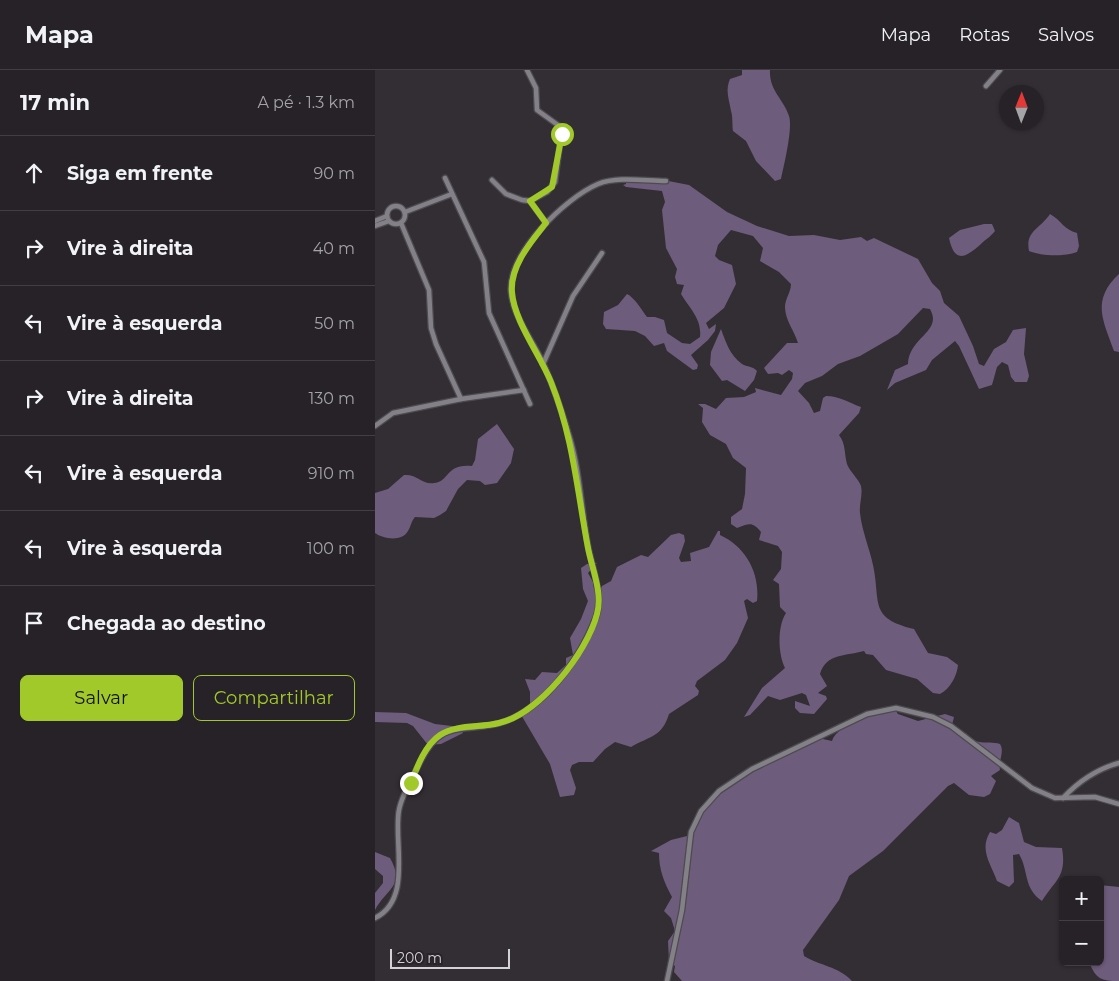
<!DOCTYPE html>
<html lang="pt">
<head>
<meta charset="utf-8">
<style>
	body { margin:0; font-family:Montserrat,sans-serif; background:#2e2a2f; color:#f1f3f6 }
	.controls { position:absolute; right:15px; bottom:15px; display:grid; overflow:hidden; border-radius:8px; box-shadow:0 1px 4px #0004 }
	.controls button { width:45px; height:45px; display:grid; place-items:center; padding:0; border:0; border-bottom:1px solid #423f44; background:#262227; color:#f1f3f6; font:25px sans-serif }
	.compass { position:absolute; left:624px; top:15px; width:45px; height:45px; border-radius:50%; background:#262227; box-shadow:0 1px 4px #0004; rotate:1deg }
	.scale { position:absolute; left:15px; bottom:12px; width:120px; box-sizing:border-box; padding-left:5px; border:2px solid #d4d2d6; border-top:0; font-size:14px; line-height:18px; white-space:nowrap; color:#d4d2d6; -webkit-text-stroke:4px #28242a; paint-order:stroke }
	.stop { position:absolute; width:15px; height:15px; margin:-11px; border:4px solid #a1c92a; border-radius:50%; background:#fff }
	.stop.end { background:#a1c92a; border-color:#fff; box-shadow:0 1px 5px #0008 }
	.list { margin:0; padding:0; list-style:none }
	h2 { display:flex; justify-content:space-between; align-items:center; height:65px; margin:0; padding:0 20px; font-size:21px }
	h2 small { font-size:16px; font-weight:400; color:#a4a4a7 }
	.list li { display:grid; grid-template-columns:32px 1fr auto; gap:15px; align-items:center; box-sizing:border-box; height:75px; padding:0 20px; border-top:1px solid #423f44 }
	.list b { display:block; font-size:19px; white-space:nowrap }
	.list em { font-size:16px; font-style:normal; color:#a4a4a7 }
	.actions { display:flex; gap:10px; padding:15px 20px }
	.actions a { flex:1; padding:11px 0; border:1px solid #a1c92a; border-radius:8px; text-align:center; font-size:18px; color:#a1c92a }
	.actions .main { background:#a1c92a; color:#111 }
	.icon { flex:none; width:28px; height:28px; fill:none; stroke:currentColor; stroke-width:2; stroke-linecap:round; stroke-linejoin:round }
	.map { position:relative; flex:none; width:744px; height:911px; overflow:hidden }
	header { display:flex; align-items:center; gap:30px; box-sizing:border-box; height:70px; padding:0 25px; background:#262227; border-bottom:1px solid #423f44 }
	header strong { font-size:24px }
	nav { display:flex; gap:28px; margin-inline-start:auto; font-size:18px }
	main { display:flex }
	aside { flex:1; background:#262227 }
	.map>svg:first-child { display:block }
	.forest { fill:#6d5c7b }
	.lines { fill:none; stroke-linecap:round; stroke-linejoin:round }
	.minor-casing { stroke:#4d4b50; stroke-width:7 }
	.minor { stroke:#848087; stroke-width:4.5 }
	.route { stroke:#a1c92a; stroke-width:6 }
</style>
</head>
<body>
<header>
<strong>Mapa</strong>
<nav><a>Mapa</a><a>Rotas</a><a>Salvos</a></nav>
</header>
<main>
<aside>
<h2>17 min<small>A pé · 1.3 km</small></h2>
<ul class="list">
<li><svg class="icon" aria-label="ahead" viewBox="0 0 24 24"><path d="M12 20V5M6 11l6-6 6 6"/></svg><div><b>Siga em frente</b></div><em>90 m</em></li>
<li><svg class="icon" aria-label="right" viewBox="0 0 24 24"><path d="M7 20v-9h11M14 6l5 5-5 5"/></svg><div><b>Vire à direita</b></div><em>40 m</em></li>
<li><svg class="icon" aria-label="left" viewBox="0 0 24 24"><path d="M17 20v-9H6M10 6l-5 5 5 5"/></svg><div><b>Vire à esquerda</b></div><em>50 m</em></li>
<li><svg class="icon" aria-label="right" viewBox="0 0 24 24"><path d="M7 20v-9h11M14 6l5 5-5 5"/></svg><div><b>Vire à direita</b></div><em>130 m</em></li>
<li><svg class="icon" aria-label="left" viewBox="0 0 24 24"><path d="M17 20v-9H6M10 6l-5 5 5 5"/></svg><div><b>Vire à esquerda</b></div><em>910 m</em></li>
<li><svg class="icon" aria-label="left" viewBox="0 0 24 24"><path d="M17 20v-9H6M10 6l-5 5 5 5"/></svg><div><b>Vire à esquerda</b></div><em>100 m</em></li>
<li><svg class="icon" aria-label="arrive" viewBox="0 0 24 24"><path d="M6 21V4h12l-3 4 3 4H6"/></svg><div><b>Chegada ao destino</b></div></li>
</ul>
<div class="actions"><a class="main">Salvar</a><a>Compartilhar</a></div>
</aside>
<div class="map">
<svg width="744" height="911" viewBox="0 0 744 911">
	<rect width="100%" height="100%" fill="#322e34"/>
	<!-- forest -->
	<g class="forest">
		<path d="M367,0H395C394,21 408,28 414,46C418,58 409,95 406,109L400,111L381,91L371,71L358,61C357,55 358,47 356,41C354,29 350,21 355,9L367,5Z"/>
		<path d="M251,109H283L314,115L352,142L382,156L414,166L439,165L465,170L486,167L492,171L499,168L543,189L557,213L565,221L569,233L584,246L598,276L604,294L609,296L619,279L631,272L638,260L651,258L649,284L654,306L652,312H640L636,307L633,295L627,292L622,297L617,315L604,319L584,276L580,271L557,290L551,300L520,313L512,320L520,300L533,294C534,267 568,262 555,239L548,238L523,264L485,286L463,294L447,306L430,313L423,321L434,333L439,343L445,341L448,328L451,326C465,326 474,333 486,337L484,343L464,365C471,374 469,383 472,394C475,402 483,408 486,416C488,425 484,434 485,443C487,461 494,477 498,495C506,532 493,548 539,559L553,583L572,587L583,595C582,606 575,619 565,624L558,623L542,609L511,600L498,585L491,584L489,581C472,586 451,583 445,604L452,616L443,623L451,626L452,629L439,644L425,643L420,638V631L435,636L431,625L427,623L405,630L393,626L375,645L369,647L387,618L410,598C403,584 402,557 411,543L405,537L404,514L398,510L406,499L407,482L403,476L384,470L386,462C377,451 374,454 362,458L356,454V447L367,439L370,424L371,398L358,388L351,374L335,365L327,352L328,338L323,334H330L341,339L351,328L369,327L381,322L380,318L406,325L417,309L418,303L414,300L407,305L403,303L393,304L389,298L412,273H423C419,260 410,250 410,237C410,229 416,222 416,214L404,202L385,191L388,178L378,166L356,160L343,175L340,186L344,190L357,195L361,214L349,238L331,253L334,259L341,254L340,261L333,270L316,285L323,295L322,299L318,300L292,281L289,273L279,276L270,266L260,261L231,259L228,254L229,242L243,235L252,224C259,227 267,240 272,247H280L289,250L292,263L307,273L315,274L325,267C327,249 315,239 306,224L309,215L302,214L300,207L302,199L291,178L287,140L290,132L287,121L251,117L248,115L251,114Z"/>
		<path d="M675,144C686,150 689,160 702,163L704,176L702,182C689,187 666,186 654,181C650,161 665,159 675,144Z"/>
		<path d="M609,154H617L620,161C616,166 613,168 608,172C594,185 580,197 574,168L585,160Z"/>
		<path d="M744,204V282L739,281C728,250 716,230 744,204Z"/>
		<path d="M346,259C351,273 355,285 367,294C372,297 378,296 382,301L379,310L370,321L352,310L347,311L335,295L336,282Z"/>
		<path d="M122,354L139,379L136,393L122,413L110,415L105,411L92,410L83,419L71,441L65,445L59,448L40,447C36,452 36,456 33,461C27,472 8,469 0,463V423L13,419L29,405C43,404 47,415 59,413C74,412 71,393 97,396L100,390L103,369Z"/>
		<path d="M343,461H345V465C371,477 385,503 382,531L378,533L372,529L369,531L373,548L362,573L350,590L322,611L320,616L324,621L323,625L294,644C287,667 275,666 256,677L240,672L230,679L218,692H204L197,695L195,700L201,718L199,725L185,727L175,694L145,643L155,634V622L150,609L160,610L167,602L182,603L191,595V588L198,585L195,568L206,549L213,531L208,519L206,498L212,494L222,493L213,503L218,512L219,519L224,522L227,516L236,511L242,497L266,485L273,487L296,465L304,463L309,465L310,471L304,488L306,492L316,491L315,483L334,477Z"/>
		<path d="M519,638L523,644L543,651L570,644L579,647L577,655L585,666L591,663C601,677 611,670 625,674C630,682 623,691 625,700L616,706L621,711L615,724L609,727L594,725L579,713L573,716L508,781L474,806L464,830L428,880L429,886C445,896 463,896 477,911H307L299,902L300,896L294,892L293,871L300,861L296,848L289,841L297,827C289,812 284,800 284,783L276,781L296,770L312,766L334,727L377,702L387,691L439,667L457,671C462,654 503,642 519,638Z"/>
		<polygon points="0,642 31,643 60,654 85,657 88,663 66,674 53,675 38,656 32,653 0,652"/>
		<path d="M634,747L644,753L649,772L661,777L687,778C692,807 680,810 667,831C648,818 654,801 644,784L638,785L639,812L634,817L622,811C616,794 604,780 615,762L621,764L627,760Z"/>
		<path d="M0,782L15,788C31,816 11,819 0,840V823L8,813V806L0,799Z"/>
		<path d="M725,815L744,817V911C726,911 721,909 714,892H725Z"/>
	</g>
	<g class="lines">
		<!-- minor casing -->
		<g class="minor-casing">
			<g id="minor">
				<polyline points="611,16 625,0"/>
				<polyline points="70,108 109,192 114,243 155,334"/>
				<polyline points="117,110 131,124 147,130 155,131 172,122 180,112 187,58 162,40 161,18 152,0"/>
				<polyline points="155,131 171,153"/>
				<circle cx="21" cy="145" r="9"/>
				<polyline points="30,142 77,124"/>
				<polyline points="0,151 12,146"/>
				<polyline points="26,153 54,220 56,258 61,274 86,329"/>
				<polyline points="0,156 14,151"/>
				<polyline points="168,294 198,226 227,183"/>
				<polyline points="0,356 18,343 86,329 149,320"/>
				<path d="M688,728C703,712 722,699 744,693"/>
				<path d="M0,848C38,830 18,771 24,740C27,724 38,707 45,692C69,644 92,666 131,651C172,635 206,587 221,547C229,525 217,498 213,476C206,439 205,398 193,362C186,339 178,315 168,293C158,271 139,248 136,223C132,184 190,128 223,114C243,106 270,111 291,111"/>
				<polyline points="292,911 307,840 316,762 326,741 344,721 377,699 492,644 521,638 558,647 576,656 657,718 680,728 720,727 744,734"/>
			</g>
		</g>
		<!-- minor -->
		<use href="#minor" class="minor"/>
	</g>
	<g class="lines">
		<!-- route -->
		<path class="route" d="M36,713C42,697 50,675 65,665C82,654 105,658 124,653C164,644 212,583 222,544C228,523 217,499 213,478C202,420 198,367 176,312C165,285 139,251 137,222C135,196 156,172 171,153L155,131L177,117L187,64"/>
	</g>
</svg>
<div class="controls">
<button>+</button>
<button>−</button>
</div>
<svg class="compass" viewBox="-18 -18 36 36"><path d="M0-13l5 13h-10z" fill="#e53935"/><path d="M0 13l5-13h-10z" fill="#a4a4a7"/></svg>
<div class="scale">200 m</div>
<div class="stop" style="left:187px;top:64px"></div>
<div class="stop end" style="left:36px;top:713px"></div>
</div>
</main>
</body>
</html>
